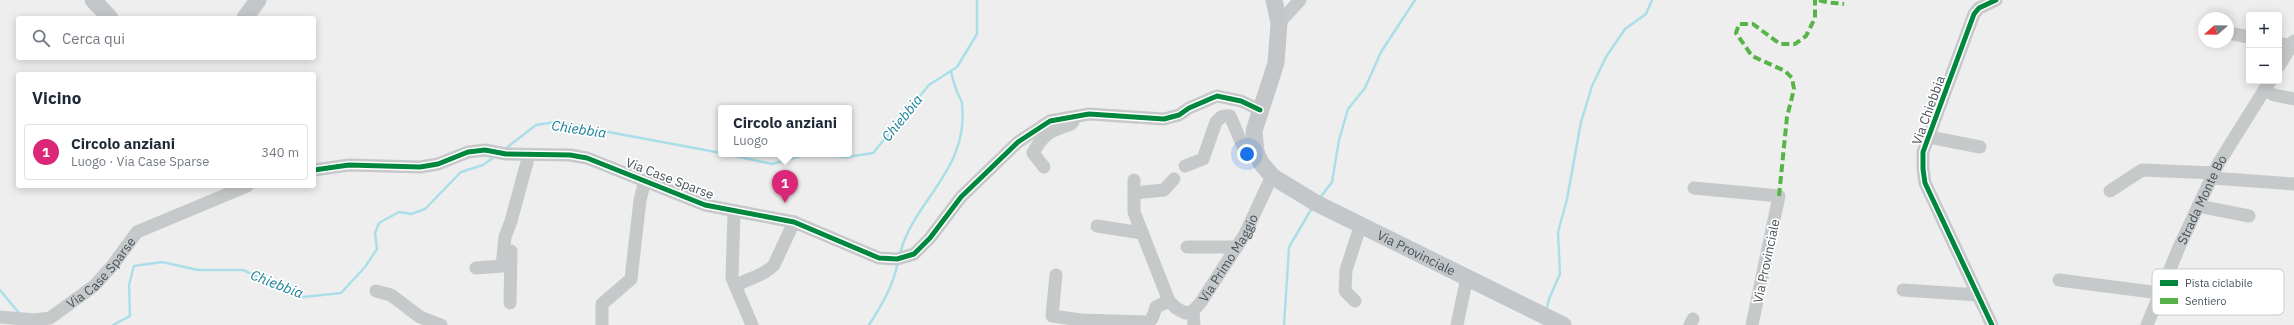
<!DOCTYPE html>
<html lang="it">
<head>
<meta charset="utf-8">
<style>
	body { margin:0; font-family:"IBM Plex Sans",sans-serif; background:#f2f2f3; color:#1f2937 }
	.controls { position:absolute; right:12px; top:12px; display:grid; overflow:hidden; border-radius:4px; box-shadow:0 2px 10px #0003 }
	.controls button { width:36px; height:36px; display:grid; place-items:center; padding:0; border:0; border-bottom:1px solid #e0e1e3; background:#fff; color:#1f2937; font:20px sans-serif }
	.compass { position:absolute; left:2198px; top:12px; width:36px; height:36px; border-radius:50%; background:#fff; box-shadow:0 2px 10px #0003; rotate:250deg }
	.you { position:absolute; left:1247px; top:154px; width:14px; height:14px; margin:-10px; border:3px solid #fff; border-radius:50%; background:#1a73e8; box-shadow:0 0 0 6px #1a73e833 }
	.badge { display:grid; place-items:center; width:26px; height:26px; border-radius:50%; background:#db2777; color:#fff; font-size:13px; font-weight:700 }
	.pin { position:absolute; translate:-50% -33px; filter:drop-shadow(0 1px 2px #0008) }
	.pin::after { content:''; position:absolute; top:21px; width:14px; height:12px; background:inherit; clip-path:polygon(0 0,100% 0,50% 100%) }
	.popup { position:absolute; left:718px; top:105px; width:134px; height:52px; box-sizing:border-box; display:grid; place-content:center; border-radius:4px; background:#fff; filter:drop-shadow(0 1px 3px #0005); font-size:13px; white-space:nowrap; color:#747a83 }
	.popup b { font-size:15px; color:#1f2937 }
	.popup::after { content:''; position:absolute; left:50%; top:100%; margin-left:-8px; border:8px solid transparent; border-top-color:#fff }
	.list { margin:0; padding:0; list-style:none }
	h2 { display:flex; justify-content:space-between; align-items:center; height:52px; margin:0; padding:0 16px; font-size:17px }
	h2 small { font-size:13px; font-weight:400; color:#747a83 }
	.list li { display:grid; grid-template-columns:26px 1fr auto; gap:12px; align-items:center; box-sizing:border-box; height:56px; margin:0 8px 8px; padding:0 8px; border:1px solid #e0e1e3; border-radius:4px }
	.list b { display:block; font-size:15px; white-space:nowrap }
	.list p { margin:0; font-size:13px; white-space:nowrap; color:#747a83 }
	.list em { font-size:13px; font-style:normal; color:#747a83 }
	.icon { flex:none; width:22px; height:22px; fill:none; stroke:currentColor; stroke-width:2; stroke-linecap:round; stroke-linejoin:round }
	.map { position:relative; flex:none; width:2294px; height:325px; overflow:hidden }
	.search { position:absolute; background:#fff; box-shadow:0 2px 10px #0003; left:16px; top:16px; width:300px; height:44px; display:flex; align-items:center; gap:10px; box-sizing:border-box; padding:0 14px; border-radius:4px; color:#747a83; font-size:15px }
	.panel { position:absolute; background:#fff; box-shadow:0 2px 10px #0003; left:16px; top:72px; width:300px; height:116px; border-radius:4px }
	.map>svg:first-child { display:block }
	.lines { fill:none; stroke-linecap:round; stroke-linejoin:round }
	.stream { stroke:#aadfea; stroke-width:2.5 }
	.minor { stroke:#c6c9ca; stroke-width:13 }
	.major { stroke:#c4c7c9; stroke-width:17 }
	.quiet { stroke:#57b448; stroke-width:4; stroke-dasharray:8 4; stroke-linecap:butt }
	.cycleway-casing { stroke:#fff; stroke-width:8 }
	.cycleway { stroke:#00873e; stroke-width:5 }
	.labels { text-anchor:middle; stroke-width:3.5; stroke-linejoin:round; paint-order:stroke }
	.street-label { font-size:13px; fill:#47525a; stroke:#fff }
	.water-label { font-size:14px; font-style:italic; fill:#127f94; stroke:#fff }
	.key { fill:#fff; stroke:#c8cbce; stroke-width:1 }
	.key-label { font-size:11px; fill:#47525a }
</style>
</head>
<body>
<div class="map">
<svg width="2294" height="325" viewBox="0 0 2294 325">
	<rect width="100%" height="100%" fill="#efeeee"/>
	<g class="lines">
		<!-- stream -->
		<g class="stream">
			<polyline points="505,149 536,125 555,122 721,153"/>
			<polyline points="725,154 772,164 807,154 847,157 873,153 929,85 957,67 977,34 977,0"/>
			<polyline points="1320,198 1332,182 1339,140 1348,109 1365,88 1381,52 1415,0"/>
			<path d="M900,254C913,200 970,170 962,103C961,98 957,94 956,89C954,83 952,77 951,71"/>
			<polyline points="0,290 19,313"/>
			<polyline points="1546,311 1549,299 1560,274 1558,232 1567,199 1581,122 1592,86 1606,57 1625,29 1646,14 1652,0"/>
			<polyline points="113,325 130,316 129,285 134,266 162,262 198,270 243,270 303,297 341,293 365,267 377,249 375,233 379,223 399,212 411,214 425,209 461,172 483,165 494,157"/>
			<path d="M869,325C882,305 893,286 898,262"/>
			<polyline points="1284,325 1289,247 1312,208"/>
		</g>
		<!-- minor -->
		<g class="minor">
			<polyline points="1279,23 1300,0"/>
			<polyline points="2228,33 2249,37"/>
			<polyline points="2279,43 2291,46"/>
			<polyline points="2279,66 2294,41"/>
			<polyline points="2264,90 2274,95 2294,99"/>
			<polyline points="1929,137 1980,147"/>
			<path d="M1185,166L1203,159L1216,122C1220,117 1223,115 1230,116L1246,153L1256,152"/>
			<path d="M1044,167L1033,153C1044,133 1050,131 1071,124L1073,122"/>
			<polyline points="314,170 349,165 420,167 438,164 468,152 485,150 506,154 570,155 587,158 705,205 794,222 879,258 897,259 914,254 930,238 961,197 1018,142 1050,121 1089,114 1164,119 1179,115 1189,108 1217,96 1241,101 1260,110"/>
			<polyline points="2212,178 2294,184"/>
			<path id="s1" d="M1134,180V212L1169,301L1176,308L1185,313L1193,311L1201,302L1245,234L1272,176"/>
			<polyline points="1694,188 1779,196 1752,325"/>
			<polyline points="2110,191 2142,170 2214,173"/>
			<polyline points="1134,193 1164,190 1174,179"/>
			<polyline points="2198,206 2249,216"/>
			<polyline points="734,211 732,278 752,325"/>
			<polyline points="1097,226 1142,233"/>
			<polyline points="1187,247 1237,247"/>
			<polyline points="476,268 502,266 505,237 511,221 529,155"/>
			<polyline points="1056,275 1052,316 1081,320 1147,322 1152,319 1156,307 1169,301"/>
			<polyline points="2059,280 2160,293"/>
			<path d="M736,286C748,278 764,276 774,265L794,222"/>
			<polyline points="1903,290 1978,295"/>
			<polyline points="376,291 391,295 420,317 441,325"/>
			<polyline points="1355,301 1345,291 1346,270 1361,224"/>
			<polyline points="510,303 511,251"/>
			<polyline points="1193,311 1194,325"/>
			<path id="s2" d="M0,317L35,320L50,318L94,286L112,266L137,232L247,186"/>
			<polyline points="602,325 602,304 631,279 640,200 645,181"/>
			<polyline points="1457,325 1467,277"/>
			<polyline points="1690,325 1693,319"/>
			<polyline points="1992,325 1925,183 1923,169 1923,152 1974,14 1979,8 1996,0"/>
			<path id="s3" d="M2147,325L2180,245L2218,164L2270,81"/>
		</g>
		<!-- major -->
		<g class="major">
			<polyline points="93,0 110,18"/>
			<path id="s4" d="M1274,0L1279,23L1276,63L1254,131L1256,152L1261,163L1273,177L1316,203L1563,325"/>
			<polyline points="245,18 258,0"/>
		</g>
		<!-- quiet -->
		<g class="quiet">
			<path d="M1819,0C1830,4 1834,2 1844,4"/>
			<polyline points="1779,196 1787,117 1794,89 1792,78 1785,71 1752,56 1736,33 1739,24 1753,24 1780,44 1795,44 1806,36 1815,18 1815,0"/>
		</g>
		<!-- cycleway casing -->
		<g class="cycleway-casing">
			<g id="cycleway">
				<polyline points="314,170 349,165 420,167 438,164 468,152 485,150 506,154 570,155 587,158 705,205 794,222 879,258 897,259 914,254 930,238 961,197 1018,142 1050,121 1089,114 1164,119 1179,115 1189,108 1217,96 1241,101 1260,110"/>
				<polyline points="1992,325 1925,183 1923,169 1923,152 1974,14 1979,8 1996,0"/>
			</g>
		</g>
		<!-- cycleway -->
		<use href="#cycleway" class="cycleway"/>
	</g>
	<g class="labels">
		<!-- street labels -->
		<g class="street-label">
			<text transform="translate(1928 110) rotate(-70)" y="5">Via Chiebbia</text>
			<text transform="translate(670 178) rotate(21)" y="5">Via Case Sparse</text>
			<text dy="5" stroke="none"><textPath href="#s3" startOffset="137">Strada Monte Bo</textPath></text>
			<text dy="5" stroke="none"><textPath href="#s4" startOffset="349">Via Provinciale</textPath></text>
			<text dy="5" stroke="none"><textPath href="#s1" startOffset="220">Via Primo Maggio</textPath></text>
			<text transform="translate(1766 261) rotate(-78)" y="5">Via Provinciale</text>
			<text dy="5" stroke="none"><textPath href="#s2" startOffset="119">Via Case Sparse</textPath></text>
		</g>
		<!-- water labels -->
		<g class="water-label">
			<text transform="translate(902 118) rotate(-51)" y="5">Chiebbia</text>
			<text transform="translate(579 129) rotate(8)" y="5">Chiebbia</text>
			<text transform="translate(277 284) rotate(21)" y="5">Chiebbia</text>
		</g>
	</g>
	<!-- legend -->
	<rect x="2152" y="269" width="132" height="46" rx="6" class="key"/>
	<rect x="2160" y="280" width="18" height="6" fill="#00873e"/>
	<rect x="2160" y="298" width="18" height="6" fill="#57b448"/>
	<g class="key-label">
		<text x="2185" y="287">Pista ciclabile</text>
		<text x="2185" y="305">Sentiero</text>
	</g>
</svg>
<div class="controls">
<button>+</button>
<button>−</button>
</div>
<svg class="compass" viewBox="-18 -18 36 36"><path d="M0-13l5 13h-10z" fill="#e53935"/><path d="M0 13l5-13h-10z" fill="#747a83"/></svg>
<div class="you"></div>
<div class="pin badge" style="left:785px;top:203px">1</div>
<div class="popup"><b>Circolo anziani</b>Luogo</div>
<div class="search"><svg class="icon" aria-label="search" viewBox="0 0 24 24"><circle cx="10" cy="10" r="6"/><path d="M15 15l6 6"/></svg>Cerca qui</div>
<section class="panel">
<h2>Vicino<small></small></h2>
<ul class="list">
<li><span class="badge">1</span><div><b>Circolo anziani</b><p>Luogo · Via Case Sparse</p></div><em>340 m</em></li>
</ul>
</section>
</div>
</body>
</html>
